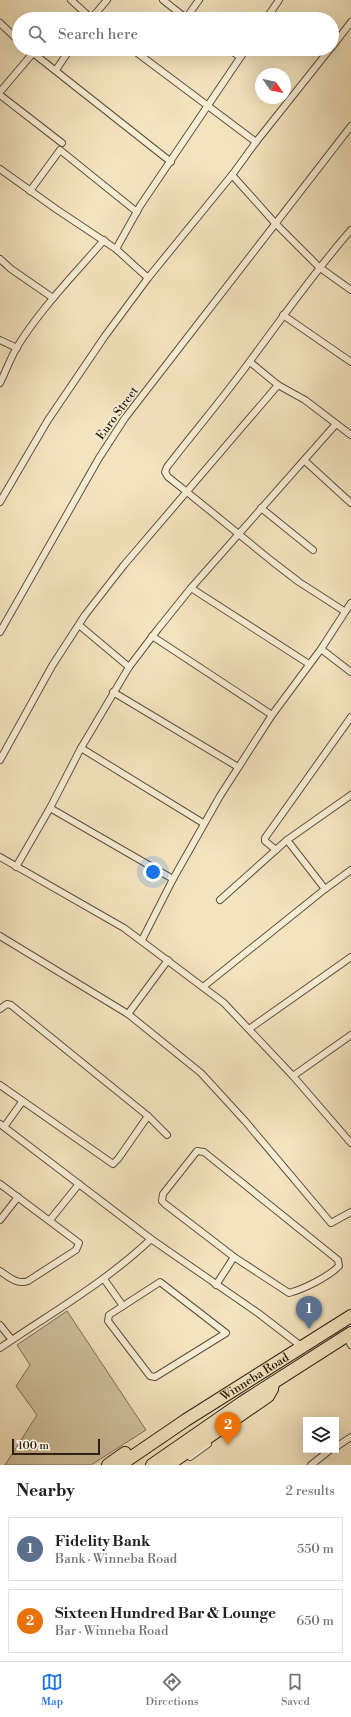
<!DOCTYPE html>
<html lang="en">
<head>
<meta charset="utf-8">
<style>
	body { margin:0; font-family:"Libre Bodoni",serif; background:#f6f6f6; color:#202124 }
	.controls { position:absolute; right:12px; bottom:12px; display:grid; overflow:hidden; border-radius:0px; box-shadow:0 4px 16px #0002 }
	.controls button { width:36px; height:36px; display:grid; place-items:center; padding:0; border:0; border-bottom:1px solid #e0e0e0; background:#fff; color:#202124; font:20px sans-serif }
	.compass { position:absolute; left:255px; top:68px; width:36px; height:36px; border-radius:50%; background:#fff; box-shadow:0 4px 16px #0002; rotate:124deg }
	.scale { position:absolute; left:12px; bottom:10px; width:88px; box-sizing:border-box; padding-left:4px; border:2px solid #2d2114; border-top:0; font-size:11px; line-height:14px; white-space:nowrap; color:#2d2114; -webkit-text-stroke:3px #f7edd5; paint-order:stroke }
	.you { position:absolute; left:153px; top:872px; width:14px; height:14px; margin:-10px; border:3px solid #fff; border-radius:50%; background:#1a73e8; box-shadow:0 0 0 6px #1a73e833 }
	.badge { display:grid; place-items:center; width:26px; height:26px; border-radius:50%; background:#1a73e8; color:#fff; font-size:13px; font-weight:700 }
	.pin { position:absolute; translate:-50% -33px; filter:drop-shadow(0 1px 2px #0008) }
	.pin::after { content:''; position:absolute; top:21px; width:14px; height:12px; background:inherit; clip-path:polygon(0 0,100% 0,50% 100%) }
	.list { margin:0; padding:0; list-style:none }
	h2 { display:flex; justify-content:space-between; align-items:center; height:52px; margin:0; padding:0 16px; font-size:17px }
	h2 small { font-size:13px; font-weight:400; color:#757577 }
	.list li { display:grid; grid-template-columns:26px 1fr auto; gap:12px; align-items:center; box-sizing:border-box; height:64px; margin:0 8px 8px; padding:0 8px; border:1px solid #e0e0e0; border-radius:0px }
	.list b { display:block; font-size:15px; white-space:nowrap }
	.list p { margin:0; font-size:13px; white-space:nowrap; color:#757577 }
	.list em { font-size:13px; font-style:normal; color:#757577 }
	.icon { flex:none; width:22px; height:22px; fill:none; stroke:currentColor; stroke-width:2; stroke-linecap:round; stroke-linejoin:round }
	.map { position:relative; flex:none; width:351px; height:1465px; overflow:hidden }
	.search { position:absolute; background:#fff; box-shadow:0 4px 16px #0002; left:12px; right:12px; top:12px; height:44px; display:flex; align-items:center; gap:10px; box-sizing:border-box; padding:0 14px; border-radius:22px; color:#757577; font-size:15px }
	.sheet { height:196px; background:#fff }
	nav { display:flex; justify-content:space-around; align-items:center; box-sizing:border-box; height:56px; border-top:1px solid #e0e0e0; background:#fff; font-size:11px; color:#757577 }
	nav a { display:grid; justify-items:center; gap:2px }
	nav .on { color:#1a73e8 }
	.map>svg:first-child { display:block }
	.green { fill:#d1c2a1; stroke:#7f725a }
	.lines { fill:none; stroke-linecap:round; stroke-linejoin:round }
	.street-casing { stroke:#5e523e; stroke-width:8 }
	.highway-casing { stroke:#2d2114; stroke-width:14 }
	.street { stroke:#f7edd5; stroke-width:6 }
	.highway { stroke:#f3e3be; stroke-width:12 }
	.labels { text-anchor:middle; stroke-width:3; stroke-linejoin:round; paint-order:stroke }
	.street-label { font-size:12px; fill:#2d2114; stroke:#f7edd5 }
</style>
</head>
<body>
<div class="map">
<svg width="351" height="1465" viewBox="0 0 351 1465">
	<rect width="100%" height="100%" fill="#f3e3be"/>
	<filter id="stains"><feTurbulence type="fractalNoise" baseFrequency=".005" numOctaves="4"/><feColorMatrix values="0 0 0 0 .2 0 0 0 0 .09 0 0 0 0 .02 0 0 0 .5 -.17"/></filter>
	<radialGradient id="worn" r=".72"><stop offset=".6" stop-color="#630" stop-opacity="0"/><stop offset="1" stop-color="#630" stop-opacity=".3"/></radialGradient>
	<!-- green -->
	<polygon class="green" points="67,1311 146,1430 91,1465 5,1465 37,1415 16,1386 30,1365 17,1345"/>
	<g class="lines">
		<!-- street casing -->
		<g class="street-casing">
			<g id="street">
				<polyline points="71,0 92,19"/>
				<polyline points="163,0 187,19"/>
				<polyline points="186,18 199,0"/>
				<polyline points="91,19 107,0"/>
				<polyline points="266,19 279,0"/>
				<polyline points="0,23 19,41"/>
				<polyline points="332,47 351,22"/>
				<polyline points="132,49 256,142"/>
				<polyline points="229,49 240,57"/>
				<polyline points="56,70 70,49"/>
				<polyline points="0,92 33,53 171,162"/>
				<polyline points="0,95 62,143"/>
				<polyline points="0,169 56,209 116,249 148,278"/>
				<polyline points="232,175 275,223 319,267 351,290"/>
				<polyline points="30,191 60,150 137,212"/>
				<polyline points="116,249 140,206 246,49"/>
				<polyline points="0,259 11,269 53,298"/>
				<polyline points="283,315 351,362"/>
				<polyline points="0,340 17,348"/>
				<polyline points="250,362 278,385 305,400 351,435"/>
				<path d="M0,383C6,371 10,359 17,347C41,308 74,275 104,240"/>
				<polyline points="305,461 351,503"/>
				<polyline points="0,502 48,420 105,336 148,278 232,175 256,142 330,49"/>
				<polyline points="261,508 313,550"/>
				<polyline points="191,588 309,664"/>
				<path d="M344,611L299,582L273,562L187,492L168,477L165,472L167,467C194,432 224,397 250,361C283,317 314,272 351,230"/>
				<polyline points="79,625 129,667"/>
				<polyline points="0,632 99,458 125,418 351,126"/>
				<polyline points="152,636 272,715"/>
				<polyline points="321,649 351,672"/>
				<polyline points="113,692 238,767"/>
				<polyline points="81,748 203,823"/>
				<polyline points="0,760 52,666 85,615 124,565 278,385"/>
				<polyline points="50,808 173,879"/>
				<polyline points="287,840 325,889"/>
				<polyline points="276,850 265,841 265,838 351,717"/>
				<polyline points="0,857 124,928 224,1003 293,1076 351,1143"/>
				<polyline points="16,867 50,808 81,748 129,667 158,629 191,588 336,424"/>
				<polyline points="220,900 287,840 351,795"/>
				<polyline points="0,936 128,1014 201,1073 245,1121 331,1223 351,1212"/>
				<polyline points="142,940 173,879 220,796 272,715 321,649 351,603"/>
				<polyline points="203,987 325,889 351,870"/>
				<polyline points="0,1009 7,1004 11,1005 148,1116 167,1135"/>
				<polyline points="128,1014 168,960"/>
				<polyline points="249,1029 351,957"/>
				<polyline points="293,1076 351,1035"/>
				<polyline points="0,1085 113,1164 118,1159 148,1116"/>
				<polyline points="0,1124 151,1239 258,1313 301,1346"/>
				<polyline points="4,1127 22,1102"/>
				<path d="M197,1151L204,1152L338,1260L339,1266C328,1277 304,1289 289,1293L234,1257L165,1204L162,1201L163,1194Z"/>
				<path d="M0,1184L79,1243L76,1250L28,1281C17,1285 9,1277 0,1271"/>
				<polyline points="0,1220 18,1197"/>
				<polyline points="50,1220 79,1184"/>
				<polyline points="104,1279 123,1306"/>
				<polygon points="160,1282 226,1333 155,1377 150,1376 108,1321 109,1315"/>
				<polyline points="216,1285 234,1257"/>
				<polyline points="0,1325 12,1340"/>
				<polyline points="346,1336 351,1345"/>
				<path d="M0,1348C51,1313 106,1282 151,1239"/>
				<polyline points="336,1447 351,1437"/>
				<polyline points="190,1457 208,1444"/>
				<polyline points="311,1465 330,1450"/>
			</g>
		</g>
		<!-- highway casing -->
		<g class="highway-casing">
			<g id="highway">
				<polyline points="108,1465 125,1453"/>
				<path id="s1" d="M120,1465L186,1420L351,1316"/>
				<polyline points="152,1465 243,1402 351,1333"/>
				<polyline points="168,1465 268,1396 272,1389 273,1383"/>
			</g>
		</g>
		<!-- street -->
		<use href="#street" class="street"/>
		<!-- highway -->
		<use href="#highway" class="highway"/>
	</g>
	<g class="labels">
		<!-- street labels -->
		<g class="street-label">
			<text transform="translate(117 413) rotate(-54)" y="4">Euro Street</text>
			<text dy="4" stroke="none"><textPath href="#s1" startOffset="161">Winneba Road</textPath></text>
		</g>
	</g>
	<rect width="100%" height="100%" filter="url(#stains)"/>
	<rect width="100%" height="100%" fill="url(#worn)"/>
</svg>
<div class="controls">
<button><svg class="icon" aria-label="layers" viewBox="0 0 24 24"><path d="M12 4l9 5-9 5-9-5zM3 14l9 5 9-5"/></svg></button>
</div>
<svg class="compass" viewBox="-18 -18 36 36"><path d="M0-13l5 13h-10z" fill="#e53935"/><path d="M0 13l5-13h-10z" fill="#757577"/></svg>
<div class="scale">100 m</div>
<div class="you"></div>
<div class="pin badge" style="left:309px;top:1329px;background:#5c6f8a">1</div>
<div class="pin badge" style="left:228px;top:1445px;background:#e8710a">2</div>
<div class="search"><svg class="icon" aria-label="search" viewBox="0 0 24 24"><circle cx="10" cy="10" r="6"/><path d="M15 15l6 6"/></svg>Search here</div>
</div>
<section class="sheet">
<h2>Nearby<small>2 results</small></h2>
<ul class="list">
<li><span class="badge" style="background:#5c6f8a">1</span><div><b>Fidelity Bank</b><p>Bank · Winneba Road</p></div><em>550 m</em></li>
<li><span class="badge" style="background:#e8710a">2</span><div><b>Sixteen Hundred Bar &amp; Lounge</b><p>Bar · Winneba Road</p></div><em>650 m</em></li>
</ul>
</section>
<nav>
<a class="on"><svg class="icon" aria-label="map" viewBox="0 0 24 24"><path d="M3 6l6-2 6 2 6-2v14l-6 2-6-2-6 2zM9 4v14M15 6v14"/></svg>Map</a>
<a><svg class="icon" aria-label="directions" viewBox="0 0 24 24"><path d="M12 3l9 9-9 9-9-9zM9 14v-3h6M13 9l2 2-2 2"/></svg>Directions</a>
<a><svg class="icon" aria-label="saved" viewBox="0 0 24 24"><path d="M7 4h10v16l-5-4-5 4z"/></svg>Saved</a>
</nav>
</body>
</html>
